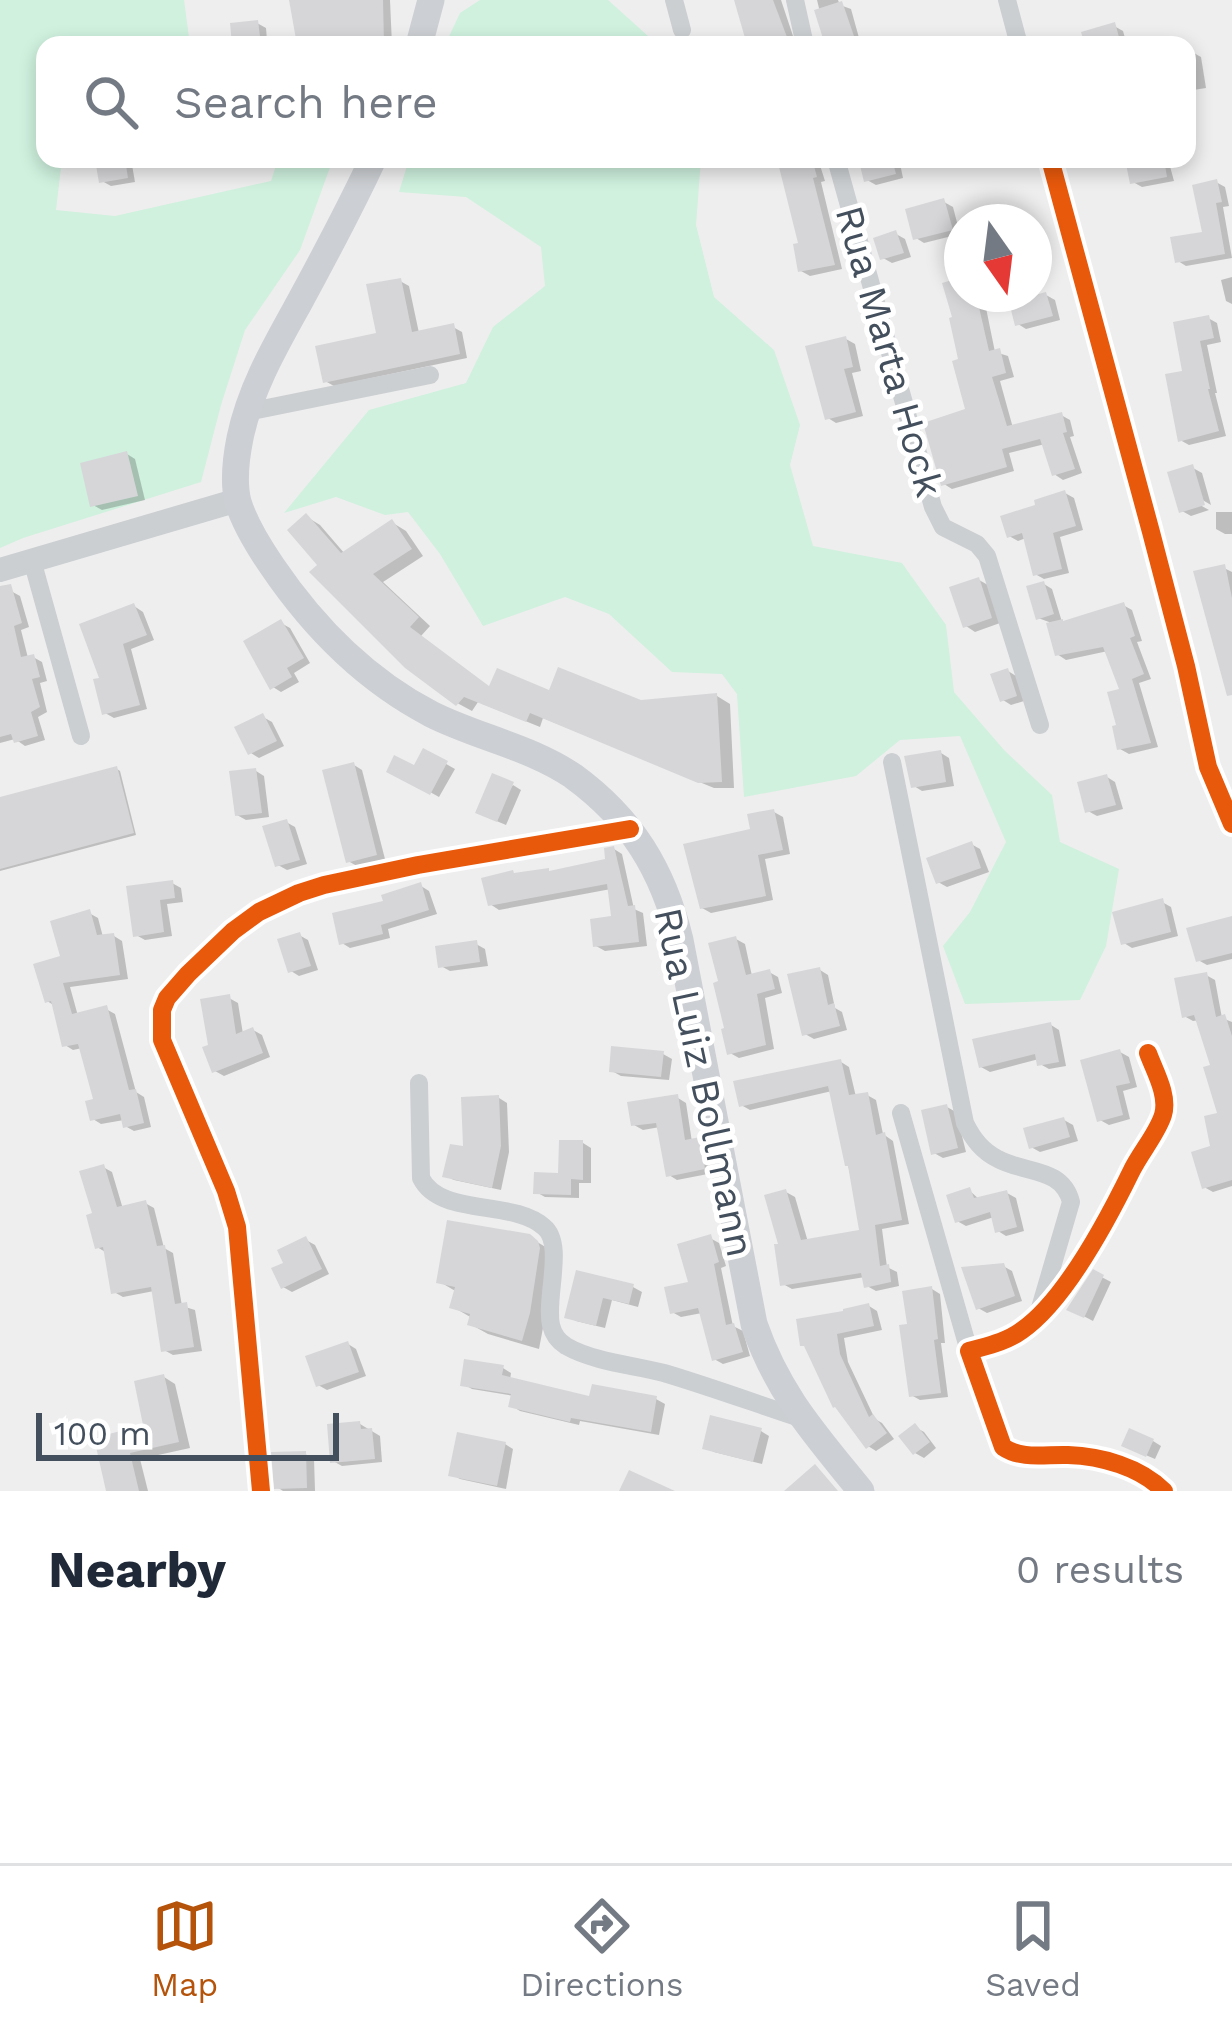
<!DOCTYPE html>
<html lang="en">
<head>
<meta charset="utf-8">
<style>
	body { margin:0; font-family:"Work Sans",sans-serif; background:#f6f6f7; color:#1f2937 }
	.compass { position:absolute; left:944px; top:204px; width:108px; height:108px; border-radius:50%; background:#fff; box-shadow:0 6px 18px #0003; rotate:166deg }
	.scale { position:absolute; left:36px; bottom:30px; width:303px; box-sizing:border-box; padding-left:12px; border:6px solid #434f5c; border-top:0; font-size:33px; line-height:42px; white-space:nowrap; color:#434f5c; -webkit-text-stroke:9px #fff; paint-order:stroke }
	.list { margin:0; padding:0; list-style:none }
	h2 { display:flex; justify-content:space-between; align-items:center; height:156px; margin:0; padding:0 48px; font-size:51px }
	h2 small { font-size:39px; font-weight:400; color:#747a83 }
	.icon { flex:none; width:66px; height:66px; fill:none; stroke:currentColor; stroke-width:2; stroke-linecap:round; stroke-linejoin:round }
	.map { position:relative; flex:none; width:1232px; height:1491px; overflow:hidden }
	.search { position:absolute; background:#fff; box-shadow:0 6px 18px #0003; left:36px; right:36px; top:36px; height:132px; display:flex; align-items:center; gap:30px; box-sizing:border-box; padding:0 42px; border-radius:24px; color:#747a83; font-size:45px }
	.sheet { height:372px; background:#fff }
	nav { display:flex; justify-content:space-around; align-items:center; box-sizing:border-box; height:168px; border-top:3px solid #e0e1e3; background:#fff; font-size:33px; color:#747a83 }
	nav a { display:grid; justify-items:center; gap:6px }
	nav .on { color:#b45309 }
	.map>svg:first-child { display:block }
	.green { fill:#cff1de }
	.shadow { fill:#0003 }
	.building { fill:#d6d6d9 }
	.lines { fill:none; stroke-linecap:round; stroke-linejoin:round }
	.minor { stroke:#cbcfd2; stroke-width:18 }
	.tertiary { stroke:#cbcfd2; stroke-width:24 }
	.secondary { stroke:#cccfd3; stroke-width:27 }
	.cycleway-casing { stroke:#fff; stroke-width:26 }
	.cycleway { stroke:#e8590c; stroke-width:18 }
	.labels { text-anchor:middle; stroke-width:10; stroke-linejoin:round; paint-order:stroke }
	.street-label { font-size:39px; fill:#434f5c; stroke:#fff }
</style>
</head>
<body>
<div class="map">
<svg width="1232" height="1491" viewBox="0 0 1232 1491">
	<rect width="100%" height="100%" fill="#efeeee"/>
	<!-- green -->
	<g class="green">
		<polygon points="0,0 184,0 190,45 45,45 45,159 62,159 56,210 115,216 271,181 278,159 333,159 300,250 245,330 221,405 201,482 23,538 0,548"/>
		<polygon points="480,0 608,0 658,45 445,45 460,13"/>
		<polygon points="409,159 701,159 696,225 714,297 774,350 800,425 790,465 813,546 902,563 946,625 954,692 1004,750 1052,795 1060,842 1119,869 1106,946 1080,1000 965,1004 943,946 970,912 1006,842 960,736 900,740 856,776 744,797 737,694 722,674 672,672 609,614 565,597 483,626 440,554 408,512 385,515 336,497 284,513 369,410 466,383 493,327 545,286 541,247 466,197 399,192"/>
	</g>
	<!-- shadow -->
	<g class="shadow">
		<polygon points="301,0 390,0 392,45 235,45 257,23 266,28 267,40 299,36"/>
		<polygon points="737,0 781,0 796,45 734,45 748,39"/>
		<polygon points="817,0 838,0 840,5 851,9 861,45 828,45"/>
		<polygon points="1114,26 1123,31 1127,45 1088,45"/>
		<polygon points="1192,52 1201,57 1206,88 1187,91 1187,53"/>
		<polygon points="98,159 131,159 135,182 111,186 102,181"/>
		<polygon points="790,159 818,159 825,181 821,182 842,269 810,276 801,271 801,245"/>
		<polygon points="868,159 899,159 903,178 876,185 867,180"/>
		<polygon points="1128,159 1168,159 1174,181 1142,187 1133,182"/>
		<polygon points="1216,182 1225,187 1229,206 1223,207 1232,258 1186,266 1178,261 1205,234"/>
		<polygon points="944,202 953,207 960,234 924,243 916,238"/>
		<polygon points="896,234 905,239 911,257 892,263 883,258"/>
		<polygon points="1232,277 1232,304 1226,301 1221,280"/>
		<polygon points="962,280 962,294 992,294 995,306 986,308 995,352 1008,356 1014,377 1000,381 1013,428 1061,415 1070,420 1074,436 1070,437 1082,473 1063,480 1054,474 1045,444 1009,453 1014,471 952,489 944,484 968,411 962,361"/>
		<polygon points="400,281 409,286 419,333 453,327 462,332 467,358 334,386 325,381 379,335"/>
		<polygon points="1046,295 1055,300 1060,320 1026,329 1018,324"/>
		<polygon points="1208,318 1217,323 1221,342 1207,345 1217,393 1215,393 1226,436 1189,445 1180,440 1186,373"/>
		<polygon points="846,339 855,344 861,371 852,373 863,416 836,423 828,418"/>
		<polygon points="127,454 135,459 145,500 102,510 93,505"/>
		<polygon points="1193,468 1202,473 1211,505 1194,495 1191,500 1209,510 1191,516 1182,511"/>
		<polygon points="1065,493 1074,498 1083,530 1060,537 1069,573 1044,579 1035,574 1026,538 1018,541 1009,536"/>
		<polygon points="1216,512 1232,512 1232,534 1225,534 1216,529"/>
		<polygon points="307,517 320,525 345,554 393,523 406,531 423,556 383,582 430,626 421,636 491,689 641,703 717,696 730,704 734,788 714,788 543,718 540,727 478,702 472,711 459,704 407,666 321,565"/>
		<polygon points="1224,568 1232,572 1232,682"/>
		<polygon points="979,580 988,585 1000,623 975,632 966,626"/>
		<polygon points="1044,584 1052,589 1062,622 1123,605 1132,610 1142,641 1137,642 1151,679 1139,683 1158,747 1129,754 1120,749 1123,691 1108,651 1066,660 1057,654 1049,622 1038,618"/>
		<polygon points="11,591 20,596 29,627 21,630 28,658 33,657 42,662 47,681 40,683 47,712 38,717 45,740 25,746 15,739 0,743 0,595"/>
		<polygon points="134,606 143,612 154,640 131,649 147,709 114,718 105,713 103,680"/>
		<polygon points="281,623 290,628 310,663 294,673 299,682 281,692 273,687"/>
		<polygon points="1008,671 1016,676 1024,701 1011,705 1003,700"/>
		<polygon points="263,717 272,722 284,746 259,758 251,753"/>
		<polygon points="425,752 455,769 439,797 390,770 415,770"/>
		<polygon points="941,753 949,758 954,786 922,791 914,786"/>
		<polygon points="354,765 362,770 385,859 357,866 348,861"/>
		<polygon points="117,769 120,771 136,835 0,871 0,800"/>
		<polygon points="256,771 264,776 269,817 246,820 237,815"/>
		<polygon points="1107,777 1115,782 1123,809 1097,816 1088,811"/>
		<polygon points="513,785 521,790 506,825 487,817"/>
		<polygon points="774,812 783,817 790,854 765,859 773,900 711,913 702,908"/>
		<polygon points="286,822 295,827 307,864 287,870 278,865"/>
		<polygon points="971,844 980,849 989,872 947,887 938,882"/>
		<polygon points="614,849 622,854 634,909 643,913 647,946 605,951 596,946 614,919 611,889 499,910 490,904 608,862"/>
		<polygon points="172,883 181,888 183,902 167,904 172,936 145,940 136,935 130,888"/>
		<polygon points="421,886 429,891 437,914 388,929 390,938 350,948 342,943"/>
		<polygon points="1162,902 1171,907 1178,936 1132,948 1124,943"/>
		<polygon points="89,913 98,918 103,937 114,936 122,941 128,979 70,987 78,1016 106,1009 115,1014 136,1092 144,1097 151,1127 134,1131 125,1126 124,1120 101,1124 93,1119 97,1101 82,1048 73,1050 65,1045 55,1006 47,1001 64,958"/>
		<polygon points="1232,919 1232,959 1207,965 1198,960"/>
		<polygon points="299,935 308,940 318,970 299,976 291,971"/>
		<polygon points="736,939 745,944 752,976 769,972 778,977 782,993 765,998 774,1049 739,1058 730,1053"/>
		<polygon points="476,944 485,949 488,966 450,971 441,966"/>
		<polygon points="820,970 828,975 835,1008 842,1012 847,1030 814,1039 805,1034"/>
		<polygon points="1206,975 1215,980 1222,1018 1232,1022 1232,1186 1213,1192 1204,1187 1221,1116 1213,1067 1199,1020 1193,1021 1184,1016"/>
		<polygon points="229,998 238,1003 243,1034 253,1030 262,1035 270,1057 224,1076 215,1071 212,1047"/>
		<polygon points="1051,1025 1059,1030 1066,1066 1049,1069 1040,1064 1039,1059 990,1072 981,1067"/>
		<polygon points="1120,1052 1129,1057 1137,1087 1123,1091 1130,1119 1109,1125 1100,1120"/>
		<polygon points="663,1054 672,1059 669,1080 621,1076 612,1071"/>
		<polygon points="841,1062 849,1067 856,1097 867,1095 876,1100 883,1134 893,1141 909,1224 882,1229 887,1267 897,1272 899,1286 876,1291 867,1286 865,1277 792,1289 783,1284 782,1246 786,1192 795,1197 808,1242 863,1233 832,1091 750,1110 741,1105"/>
		<polygon points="499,1098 507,1103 509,1152 501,1190 454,1180 446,1176"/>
		<polygon points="678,1098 686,1103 692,1142 699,1141 708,1146 713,1173 677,1180 669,1175 660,1127 643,1130 634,1125"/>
		<polygon points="947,1107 956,1112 966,1152 943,1158 934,1153"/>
		<polygon points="1064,1120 1073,1125 1078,1141 1040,1152 1031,1147"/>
		<polygon points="583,1143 591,1148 591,1183 579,1183 579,1198 545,1197 536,1192 561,1176"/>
		<polygon points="103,1167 112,1172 123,1209 145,1203 154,1208 164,1248 173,1253 182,1306 195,1310 202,1351 173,1355 164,1350 154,1291 123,1297 114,1292 107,1253 97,1247 96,1216"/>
		<polygon points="970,1191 980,1200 1007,1193 1016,1198 1024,1231 1006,1236 998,1231 994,1217 966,1226 957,1221"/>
		<polygon points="710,1238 719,1243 726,1266 721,1268 733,1326 743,1331 750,1356 723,1364 714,1359 702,1313 681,1317 672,1312 692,1284"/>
		<polygon points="306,1240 315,1245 329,1274 292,1292 283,1287 287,1264"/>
		<polygon points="534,1240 552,1251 556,1259 539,1349 488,1334 470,1324 472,1318 453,1307 457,1292 440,1282"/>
		<polygon points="1003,1266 1012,1271 1022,1301 987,1313 978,1308"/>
		<polygon points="578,1273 633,1287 642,1292 638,1307 612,1300 605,1328 576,1321 567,1316"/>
		<polygon points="1094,1273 1111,1282 1093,1321 1070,1309"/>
		<polygon points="932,1289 940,1294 945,1343 941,1343 948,1397 920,1400 911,1395 911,1327"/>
		<polygon points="869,1306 877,1311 882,1330 844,1338 848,1362 875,1419 882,1423 894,1439 876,1451 868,1446 808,1347"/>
		<polygon points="348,1344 356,1349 366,1376 327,1390 318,1385"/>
		<polygon points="503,1368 511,1373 510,1380 592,1400 656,1399 665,1404 659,1435 580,1421 579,1425 520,1411 512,1406 514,1396 472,1389 463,1384"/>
		<polygon points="164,1377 175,1384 190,1448 140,1459 148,1491 109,1491 97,1441 147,1427"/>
		<polygon points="360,1424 380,1436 382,1462 342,1466 333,1461"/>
		<polygon points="915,1427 924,1432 936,1448 924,1458 915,1453"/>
		<polygon points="761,1431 769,1436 762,1464 714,1452 705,1447"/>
		<polygon points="1153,1441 1161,1446 1155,1459 1134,1450"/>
		<polygon points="505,1444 513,1449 506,1489 460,1479 451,1474"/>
		<polygon points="305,1454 314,1459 315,1491 283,1491 277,1487"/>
	</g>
	<!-- building -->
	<g class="building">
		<polygon points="289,0 383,0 384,45 297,45"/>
		<polygon points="734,0 773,0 790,45 747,45"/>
		<polygon points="842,1 857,45 825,45 814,10"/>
		<polygon points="258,20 261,45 232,45 230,23"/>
		<polygon points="1115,22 1121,45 1085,45 1081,32"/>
		<polygon points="95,159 125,159 128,178 99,183"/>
		<polygon points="777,159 812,159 817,177 813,178 835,265 798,272 793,244 798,243"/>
		<polygon points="869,159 892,159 896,174 864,182 859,161"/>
		<polygon points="1125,159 1164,159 1167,177 1130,184"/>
		<polygon points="1217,179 1222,202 1216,203 1225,254 1175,263 1170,237 1202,232 1192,185"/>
		<polygon points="944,198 953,230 913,240 905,209"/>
		<polygon points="896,230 904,253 880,260 873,238"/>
		<polygon points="962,277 962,294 976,294 989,351 1000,348 1006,373 992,377 1007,426 1062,412 1067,432 1063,433 1075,469 1052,476 1040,439 1002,449 1007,467 941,486 923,423 965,409 952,361 958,359 949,318 952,317 942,283"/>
		<polygon points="401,278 412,332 454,323 460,354 323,383 315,346 376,333 366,284"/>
		<polygon points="1046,292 1053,316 1015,326 1009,302"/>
		<polygon points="1209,315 1214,338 1200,341 1210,389 1208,389 1219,431 1178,442 1165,374 1182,371 1173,322"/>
		<polygon points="846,336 853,367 844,369 856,412 825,420 805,346"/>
		<polygon points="127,451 138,496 90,507 80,463"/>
		<polygon points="1193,464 1205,505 1179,513 1167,472"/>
		<polygon points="1065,490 1076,526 1053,533 1062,569 1033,576 1022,533 1007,538 1000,516 1035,505 1034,500"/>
		<polygon points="306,513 341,553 392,519 412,549 373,574 419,617 410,627 489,686 497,668 549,690 558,667 641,700 717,693 722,782 698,783 530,713 526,722 464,697 456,706 405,668 309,572 317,565 287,530"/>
		<polygon points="1225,564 1232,598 1232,695 1227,696 1193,571"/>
		<polygon points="979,577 992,618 963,628 949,587"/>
		<polygon points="1044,581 1054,614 1036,620 1026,586"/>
		<polygon points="11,584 22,623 14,626 21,657 34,654 40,677 32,679 40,707 31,712 38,736 14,743 11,734 0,737 0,586"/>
		<polygon points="1124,602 1135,636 1130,638 1144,674 1132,679 1151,743 1117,750 1112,726 1116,725 1107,692 1119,689 1103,647 1055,656 1046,623 1063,619 1063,621"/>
		<polygon points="134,603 147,635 123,644 140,705 102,715 93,679 99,678 79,624"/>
		<polygon points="281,619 304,658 287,668 292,677 270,690 243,641"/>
		<polygon points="1008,668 1017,696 1000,702 990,674"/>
		<polygon points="263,713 277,741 248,755 234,727"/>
		<polygon points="423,748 448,761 430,795 386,772 394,755 414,765"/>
		<polygon points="941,750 946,782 911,788 904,756"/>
		<polygon points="354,762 377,855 346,863 322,770"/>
		<polygon points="117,766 134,833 0,869 0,797"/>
		<polygon points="256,768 262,813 235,816 229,771"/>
		<polygon points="492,773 514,782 497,822 475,813"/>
		<polygon points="1107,774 1116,805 1085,813 1077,782"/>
		<polygon points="774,809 783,850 758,855 766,896 700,909 683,844 750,829 747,814"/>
		<polygon points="287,819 300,860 275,867 262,826"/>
		<polygon points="972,841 981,868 936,884 926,858"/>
		<polygon points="614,846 628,906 635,905 639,942 593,947 590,919 611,916 607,884 488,906 481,878 513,870 514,873 549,868 549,871 605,859 604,848"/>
		<polygon points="173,880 175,898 160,900 164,932 133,937 126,886"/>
		<polygon points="421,882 429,910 381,925 383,934 339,945 332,913 383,901 381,895"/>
		<polygon points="1163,898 1171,932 1121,945 1112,912"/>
		<polygon points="90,909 97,935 114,933 120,975 63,983 72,1014 107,1005 129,1090 136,1089 144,1123 123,1128 120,1114 90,1121 85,1101 93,1099 78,1044 62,1047 51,1001 45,1003 33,964 60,956 50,921"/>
		<polygon points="1232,916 1232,953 1196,962 1186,928"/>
		<polygon points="300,932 311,966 288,973 277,939"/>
		<polygon points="736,936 746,975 770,969 775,989 757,994 766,1045 727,1055 721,1029 724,1028 713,983 718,981 708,943"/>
		<polygon points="477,940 480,962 438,968 435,946"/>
		<polygon points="820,967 828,1005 834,1003 840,1026 802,1036 787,974"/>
		<polygon points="1207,972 1216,1017 1225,1014 1232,1036 1232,1180 1202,1189 1191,1152 1210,1146 1204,1116 1217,1113 1203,1067 1210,1065 1194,1015 1182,1018 1174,978"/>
		<polygon points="230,994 236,1034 253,1027 263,1053 212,1073 202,1047 208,1045 200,999"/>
		<polygon points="1051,1022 1059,1062 1037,1066 1035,1054 979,1068 972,1039"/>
		<polygon points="611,1046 664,1051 661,1077 609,1072"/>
		<polygon points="1120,1049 1130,1083 1116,1086 1123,1115 1097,1122 1080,1060"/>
		<polygon points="841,1059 849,1095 868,1092 876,1135 885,1132 902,1220 875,1225 880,1266 889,1264 891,1282 864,1288 861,1273 780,1286 774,1244 778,1244 764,1195 786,1189 801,1240 859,1230 848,1166 845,1166 828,1086 739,1107 733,1081"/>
		<polygon points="678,1094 685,1140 700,1137 705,1169 666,1177 656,1123 631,1126 627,1102"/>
		<polygon points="499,1095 501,1146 492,1188 442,1177 450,1144 463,1146 461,1097"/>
		<polygon points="947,1104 958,1148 931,1155 921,1110"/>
		<polygon points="1064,1117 1070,1137 1029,1149 1023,1128"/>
		<polygon points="559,1140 583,1140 583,1180 571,1179 571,1195 533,1194 534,1172 558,1173"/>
		<polygon points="104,1164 117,1207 146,1200 157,1246 165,1245 175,1304 187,1302 194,1347 161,1352 151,1287 111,1294 103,1247 95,1249 86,1215 92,1213 79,1171"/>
		<polygon points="970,1187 974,1198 1007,1190 1017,1227 995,1233 990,1212 955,1223 946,1195"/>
		<polygon points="447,1220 530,1234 538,1241 540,1248 530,1313 522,1341 467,1325 470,1314 449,1308 455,1287 436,1283"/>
		<polygon points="711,1234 719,1262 714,1264 726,1325 734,1323 743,1352 712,1361 698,1308 670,1314 664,1287 688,1282 677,1244"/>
		<polygon points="306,1236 322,1269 281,1289 271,1268 283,1263 277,1250"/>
		<polygon points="1004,1263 1015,1296 976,1310 961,1267"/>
		<polygon points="1093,1269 1104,1275 1084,1318 1066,1310"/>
		<polygon points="576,1270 634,1284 629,1304 603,1298 596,1326 564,1318"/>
		<polygon points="932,1286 938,1339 934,1340 941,1393 909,1397 899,1325 907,1324 902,1291"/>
		<polygon points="869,1303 874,1326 837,1334 840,1354 869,1417 873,1414 887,1433 866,1449 835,1407 833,1408 804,1346 800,1346 796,1319 843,1311 843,1309"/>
		<polygon points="348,1341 359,1372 316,1387 305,1356"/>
		<polygon points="464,1359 504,1365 502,1375 589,1396 592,1384 657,1396 651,1432 571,1418 570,1422 508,1407 511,1394 460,1386"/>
		<polygon points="164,1374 179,1442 130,1453 139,1491 106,1491 94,1438 143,1425 134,1381"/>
		<polygon points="710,1415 762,1428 753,1462 702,1449"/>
		<polygon points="360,1421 361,1429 372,1428 375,1459 330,1463 327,1424"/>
		<polygon points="915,1423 930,1442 913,1455 898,1436"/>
		<polygon points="1129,1428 1154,1439 1146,1457 1121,1446"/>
		<polygon points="457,1432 506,1442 497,1486 448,1476"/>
		<polygon points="306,1451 307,1488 274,1489 271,1452"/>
		<polygon points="815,1464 838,1491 784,1491"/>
		<polygon points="629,1470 675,1491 619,1491"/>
	</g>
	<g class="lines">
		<!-- minor -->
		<g class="minor">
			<polyline points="674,0 682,30"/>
			<polyline points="795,0 805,45"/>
			<polyline points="1007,0 1019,45"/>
			<polyline points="836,159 933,507 943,527 977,544 987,556 1040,725"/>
			<polyline points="1050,159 1151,532 1186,666 1208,767 1232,824"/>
			<polyline points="247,412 430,375"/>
			<polyline points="32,560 81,736"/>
			<path d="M892,762L965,1123C973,1139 982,1151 998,1159C1026,1174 1062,1167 1071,1202L1040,1308"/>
			<path d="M1148,1053C1154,1070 1169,1095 1163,1115C1157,1134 1140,1153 1131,1172C1108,1219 1065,1301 1021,1331C1006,1342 986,1346 969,1351L1003,1447C1022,1460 1046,1454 1068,1455C1101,1456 1140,1467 1164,1491"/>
			<path d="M419,1083L421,1178C440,1217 513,1199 544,1227C565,1244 545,1298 551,1325C553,1334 558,1341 566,1346C594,1362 633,1365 664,1373C711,1387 757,1404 803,1419"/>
			<polyline points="901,1113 969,1351"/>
			<polyline points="261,1491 237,1227 226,1191 162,1040 162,1010 167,998 188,974 233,931 259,912 299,893 324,885 418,865 630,829"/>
		</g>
		<!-- tertiary -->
		<polyline class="tertiary" points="0,570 238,500"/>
		<!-- secondary -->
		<g class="secondary">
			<polyline points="419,45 431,0"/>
			<path d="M373,159C350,209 324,257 298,305C274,348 250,390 240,438C236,458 233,482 238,502C245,525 259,547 272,566C314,628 364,679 431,714C476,737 531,747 573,776C632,819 663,870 680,940L754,1324C778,1394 815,1434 861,1491"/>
		</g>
		<!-- cycleway casing -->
		<g class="cycleway-casing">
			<g id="cycleway">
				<polyline points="1050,159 1151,532 1186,666 1208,767 1232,824"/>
				<path d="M1148,1053C1154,1070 1169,1095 1163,1115C1157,1134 1140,1153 1131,1172C1108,1219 1065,1301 1021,1331C1006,1342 986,1346 969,1351L1003,1447C1022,1460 1046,1454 1068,1455C1101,1456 1140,1467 1164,1491"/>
				<polyline points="261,1491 237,1227 226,1191 162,1040 162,1010 167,998 188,974 233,931 259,912 299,893 324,885 418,865 630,829"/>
			</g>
		</g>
		<!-- cycleway -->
		<use href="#cycleway" class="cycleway"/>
	</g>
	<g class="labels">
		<!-- street labels -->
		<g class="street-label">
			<text transform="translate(890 351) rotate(74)" y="14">Rua Marta Hock</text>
			<text transform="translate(705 1082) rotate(78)" y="14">Rua Luiz Bollmann</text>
		</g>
	</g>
</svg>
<svg class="compass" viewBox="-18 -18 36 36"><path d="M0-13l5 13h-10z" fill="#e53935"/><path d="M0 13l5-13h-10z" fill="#747a83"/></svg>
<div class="scale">100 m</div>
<div class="search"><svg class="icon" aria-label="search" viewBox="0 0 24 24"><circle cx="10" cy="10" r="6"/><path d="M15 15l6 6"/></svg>Search here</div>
</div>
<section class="sheet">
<h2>Nearby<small>0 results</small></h2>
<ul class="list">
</ul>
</section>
<nav>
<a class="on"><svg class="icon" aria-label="map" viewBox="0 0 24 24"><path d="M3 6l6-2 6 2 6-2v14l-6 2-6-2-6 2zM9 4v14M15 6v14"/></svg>Map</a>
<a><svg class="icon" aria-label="directions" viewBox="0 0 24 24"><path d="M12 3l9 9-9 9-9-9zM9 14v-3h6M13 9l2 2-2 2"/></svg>Directions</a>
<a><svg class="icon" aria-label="saved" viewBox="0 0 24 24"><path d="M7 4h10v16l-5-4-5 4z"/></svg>Saved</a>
</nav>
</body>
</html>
